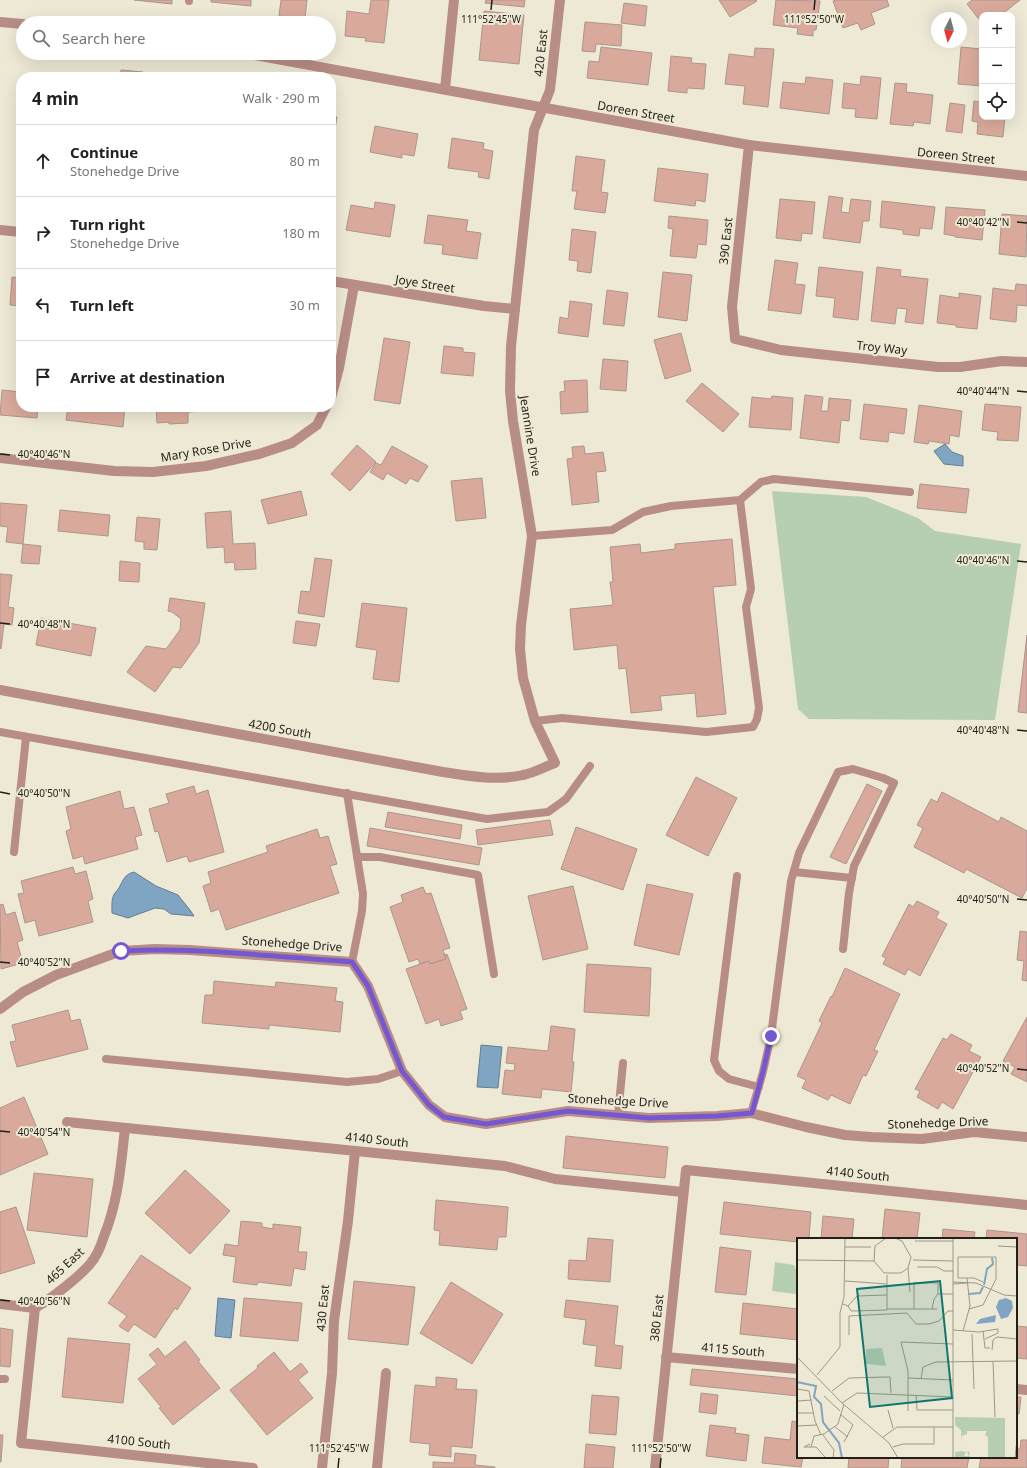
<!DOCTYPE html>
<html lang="en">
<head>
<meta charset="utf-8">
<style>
	body { margin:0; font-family:"Noto Sans",sans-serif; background:#f2f2f2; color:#222 }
	.controls { position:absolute; right:12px; top:12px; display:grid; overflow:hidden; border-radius:8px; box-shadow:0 4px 16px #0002 }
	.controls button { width:36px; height:36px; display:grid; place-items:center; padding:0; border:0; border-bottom:1px solid #e0e0e0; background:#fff; color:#222; font:20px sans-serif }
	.compass { position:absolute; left:931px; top:12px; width:36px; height:36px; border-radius:50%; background:#fff; box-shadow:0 4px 16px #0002; rotate:186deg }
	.stop { position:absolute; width:12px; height:12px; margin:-9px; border:3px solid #7457d1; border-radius:50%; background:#fff }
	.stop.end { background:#7457d1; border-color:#fff; box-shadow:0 1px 4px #0008 }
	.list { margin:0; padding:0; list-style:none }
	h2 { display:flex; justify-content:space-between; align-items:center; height:52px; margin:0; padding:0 16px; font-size:17px }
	h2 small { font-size:13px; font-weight:400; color:#767676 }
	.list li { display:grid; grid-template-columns:26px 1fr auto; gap:12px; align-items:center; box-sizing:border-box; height:72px; padding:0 16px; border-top:1px solid #e0e0e0 }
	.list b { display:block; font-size:15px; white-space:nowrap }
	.list p { margin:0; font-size:13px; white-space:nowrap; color:#767676 }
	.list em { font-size:13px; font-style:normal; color:#767676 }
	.icon { flex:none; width:22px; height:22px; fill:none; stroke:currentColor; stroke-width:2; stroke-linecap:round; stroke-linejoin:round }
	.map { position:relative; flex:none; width:1027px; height:1468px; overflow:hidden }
	.search { position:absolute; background:#fff; box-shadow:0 4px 16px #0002; left:16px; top:16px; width:320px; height:44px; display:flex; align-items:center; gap:10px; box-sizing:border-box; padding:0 14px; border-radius:22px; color:#767676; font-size:15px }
	.panel { position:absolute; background:#fff; box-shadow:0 4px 16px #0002; left:16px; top:72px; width:320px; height:340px; border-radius:16px }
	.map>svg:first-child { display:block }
	.green { fill:#b6ceb2 }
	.water { fill:#80a5c3; stroke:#647d90 }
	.building { fill:#d9aa9b; stroke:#ab958f }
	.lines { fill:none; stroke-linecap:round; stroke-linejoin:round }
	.service { stroke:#b88d85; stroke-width:8 }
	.minor { stroke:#b88d85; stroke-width:10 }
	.route { stroke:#7457d1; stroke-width:5 }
	.ticks { fill:none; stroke:#211f18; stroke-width:1.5 }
	.labels { text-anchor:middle; stroke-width:4; stroke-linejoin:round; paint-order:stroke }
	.street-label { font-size:12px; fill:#211f18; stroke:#eee9d5 }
	.inset-river { fill:none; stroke:#80a5c3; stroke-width:2 }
	.inset-road { fill:none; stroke:#9c9889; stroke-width:1 }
	.view { fill:#0f766e; fill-opacity:0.15; stroke:#0f766e; stroke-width:2 }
	.inset-edge { fill:none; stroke:#211f18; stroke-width:2 }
	.ticks-label { font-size:10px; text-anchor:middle; fill:#211f18; stroke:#eee9d5; stroke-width:4; stroke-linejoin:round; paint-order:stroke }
</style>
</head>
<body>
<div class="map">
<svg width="1027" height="1468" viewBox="0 0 1027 1468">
	<rect width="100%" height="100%" fill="#eee9d5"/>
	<!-- green -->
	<g class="green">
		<polygon points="772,491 866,497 918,518 935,531 1021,544 995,720 809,719 798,709"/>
		<polygon points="775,1262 794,1265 798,1274 796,1294 772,1291"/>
	</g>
	<!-- water -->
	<g class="water">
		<polygon points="945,444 952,452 963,456 963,466 944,464 934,451"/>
		<path d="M134,872L156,886L178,895L190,910L194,916L171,914L164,909L155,908L128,918L112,913C112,907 111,898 115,893C116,891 118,890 119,888C123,880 125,874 134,872Z"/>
		<polygon points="481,1045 502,1047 498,1088 477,1087"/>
		<polygon points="218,1298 235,1300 231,1338 215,1336"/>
	</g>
	<!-- building -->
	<g class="building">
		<polygon points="134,0 172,0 172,4"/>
		<polygon points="211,0 251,0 251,6 211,2"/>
		<polygon points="281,0 307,0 305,18 279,16"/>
		<polygon points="371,0 389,0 384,43 365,41 366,38 345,36 347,11 369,14"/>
		<polygon points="486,0 525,0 524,7 485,3"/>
		<polygon points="719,0 756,0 757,1 730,17"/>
		<polygon points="776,0 820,1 816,30 813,30 813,36 797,34 798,28 773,25"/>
		<polygon points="836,0 887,0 889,6 871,13 875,24 861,30 858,23 843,28 833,1"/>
		<polygon points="972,0 1020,0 1001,15 982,15 982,23 967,4"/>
		<polygon points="624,3 647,6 645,26 621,23"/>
		<polygon points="484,11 524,15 519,64 479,60"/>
		<polygon points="585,22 622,25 621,46 596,44 595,52 582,51"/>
		<polygon points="601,47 652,53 648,85 587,78 589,61 599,62"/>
		<polygon points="961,47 982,49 982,86 958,84"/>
		<polygon points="755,48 774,49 768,107 743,104 745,86 725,84 729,54 754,57"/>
		<polygon points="671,56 692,58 691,63 706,64 704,89 687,88 687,93 668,91"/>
		<polygon points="121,70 143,72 142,77 120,77"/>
		<polygon points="861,76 881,78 877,119 855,117 856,109 842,108 844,83 860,85"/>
		<polygon points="806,77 833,80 829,114 780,108 783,82 805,84"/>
		<polygon points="895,83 907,84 906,92 933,95 930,124 914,122 913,126 890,124"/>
		<polygon points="974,101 982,102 982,117 1005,117 1003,137 977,134 978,122 972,121"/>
		<polygon points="950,103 965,105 962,133 946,131"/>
		<polygon points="331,116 337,117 333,141 331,141"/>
		<polygon points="375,126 418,134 414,156 402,154 402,158 370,152"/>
		<polygon points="452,138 484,143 483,149 493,151 489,179 478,177 479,172 448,168"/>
		<polygon points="576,156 605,160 601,192 608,193 605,213 574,209 577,191 572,191"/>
		<polygon points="658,168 708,174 705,202 696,200 695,206 654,201"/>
		<polygon points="829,196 843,198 841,212 849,213 851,199 871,201 869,221 863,221 860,243 823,238"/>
		<polygon points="780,199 815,202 812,234 802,233 801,241 776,238"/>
		<polygon points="882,201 935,207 932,229 920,228 919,236 903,234 903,230 880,227"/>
		<polygon points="375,202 395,205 390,237 346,230 351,205 374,209"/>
		<polygon points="946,207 985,210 982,240 955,237 955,236 944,234"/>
		<polygon points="1002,214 1027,216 1026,257 999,254"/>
		<polygon points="428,215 468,220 466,231 481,233 477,259 442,254 443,245 424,243"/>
		<polygon points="669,216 708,220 706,245 698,244 696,258 670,256 673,229 668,228"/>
		<polygon points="572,229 596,232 591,273 577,271 578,261 569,260"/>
		<polygon points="775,260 798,263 795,284 805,285 801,314 768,310"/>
		<polygon points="819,267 863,272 858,320 833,317 835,298 816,296"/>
		<polygon points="877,267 901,270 900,276 928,279 923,324 905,322 907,309 897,308 895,324 871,321"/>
		<polygon points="663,272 692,275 687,321 658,317"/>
		<polygon points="12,277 21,278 21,306 10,305"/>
		<polygon points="1016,284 1027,285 1027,306 1017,305 1016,322 990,319 993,288 1015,291"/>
		<polygon points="607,290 628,293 624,326 603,324"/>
		<polygon points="959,293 981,296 977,329 956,327 956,325 937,323 940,295 959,298"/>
		<polygon points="570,301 592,304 588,337 558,333 560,317 568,319"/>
		<polygon points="681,333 691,371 665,379 654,340"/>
		<polygon points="384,338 410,342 400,404 374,400"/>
		<polygon points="444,346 463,348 463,352 475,353 473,376 441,373"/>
		<polygon points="21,350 21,375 18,375"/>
		<polygon points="603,359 628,361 626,391 600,389"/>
		<polygon points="587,380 588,412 561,414 560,392 565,391 564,381"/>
		<polygon points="702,383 739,414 723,432 686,401"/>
		<polygon points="2,390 21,392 21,407 38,407 37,418 0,415"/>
		<polygon points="805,395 823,397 821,411 828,411 829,398 851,400 849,421 841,420 839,443 800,438"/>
		<polygon points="772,396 793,398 791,430 749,427 752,397 771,399"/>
		<polygon points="864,404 907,409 904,434 889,432 888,442 860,439"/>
		<polygon points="985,404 1021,407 1018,441 997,440 998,432 982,430"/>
		<polygon points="919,405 962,411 959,437 950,435 949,444 929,441 928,444 914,442"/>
		<polygon points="68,407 125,407 123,427 66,420"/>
		<polygon points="156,407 205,407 205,411 188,412 188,423 169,424 169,422 157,423"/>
		<polygon points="228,407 256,407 241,411 240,408 229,411"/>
		<polygon points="357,445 376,462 350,491 331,474"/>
		<polygon points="392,446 428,466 418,482 410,478 406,484 387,473 383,480 370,472 376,463 381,465"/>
		<polygon points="584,446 585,454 603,452 606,471 596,472 599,502 572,505 567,459 573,458 572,447"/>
		<polygon points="482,478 486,518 456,521 451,481"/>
		<polygon points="920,484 969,489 966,513 917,508"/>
		<polygon points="301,491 307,515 268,524 261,500"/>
		<polygon points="0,503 27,505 23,544 6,542 8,527 0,526"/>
		<polygon points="60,510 110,515 108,536 58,531"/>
		<polygon points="231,511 233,544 255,543 256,569 235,570 234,562 225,563 224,547 207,548 205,513"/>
		<polygon points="137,517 160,519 157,550 144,549 144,542 135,541"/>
		<polygon points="732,539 736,585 713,587 726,714 697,717 695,693 660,696 662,710 631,713 626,668 619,669 617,645 574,650 570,609 613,605 610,582 613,582 610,547 640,544 641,553 675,549 675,544"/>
		<polygon points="23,544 41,546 39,564 21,563"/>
		<polygon points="315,558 332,560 324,617 298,613 301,591 310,592"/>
		<polygon points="120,561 140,563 139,582 119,581"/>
		<polygon points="0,574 12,575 8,607 14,608 12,625 4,624 1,649 0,648"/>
		<polygon points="170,598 205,603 199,643 181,668 173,667 155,692 127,672 146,646 166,649 180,630 181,619 172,612 168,611"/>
		<polygon points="362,603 407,608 399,682 373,679 377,650 356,647"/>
		<polygon points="41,618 96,628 91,656 36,645"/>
		<polygon points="296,621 320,624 316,646 293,643"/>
		<polygon points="1027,635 1027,713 1018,712"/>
		<polygon points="696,777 737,798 708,856 666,835"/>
		<polygon points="867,784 882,791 846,864 830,857"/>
		<polygon points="194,786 196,794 208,790 224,852 189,862 187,856 167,862 158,831 155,832 149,809 169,803 166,794"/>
		<polygon points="120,791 124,809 134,807 142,835 135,837 138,849 85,864 83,856 73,859 66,831 71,829 66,807"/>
		<polygon points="942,792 999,822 1001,817 1027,831 1027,888 1022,898 966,869 964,873 914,847 923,828 917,825 931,799 937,802"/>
		<polygon points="388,812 462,825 460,839 385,827"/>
		<polygon points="550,820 553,835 478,845 476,830"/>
		<polygon points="576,827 637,849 623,890 561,869"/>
		<polygon points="370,828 482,848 479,865 367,846"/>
		<polygon points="317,829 320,838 328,836 337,864 330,866 339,893 226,930 219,909 211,912 203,886 211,883 208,872 268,852 266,846"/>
		<polygon points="73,867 75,874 86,871 93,899 88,901 93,922 39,936 35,920 25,923 18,894 24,893 21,881"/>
		<polygon points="647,884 693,894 679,955 634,945"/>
		<polygon points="573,886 588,949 543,960 528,896"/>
		<polygon points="423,887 426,894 431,893 450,948 443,950 446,959 430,964 429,961 420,964 418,959 409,962 390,907 403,902 401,895"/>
		<polygon points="917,901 939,912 936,918 947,924 920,976 908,969 905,975 883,964 886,958 882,956 909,904 913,907"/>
		<polygon points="3,904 6,915 15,912 23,940 17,942 23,963 1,969 0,905"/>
		<polygon points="1020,931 1027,932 1027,981 1022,980 1024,961 1017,960"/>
		<polygon points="447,954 467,1009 460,1011 463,1019 441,1026 439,1019 426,1024 406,969 429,961 430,964 446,959 445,955"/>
		<polygon points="587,964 651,968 649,1016 584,1012"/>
		<polygon points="845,968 900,994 874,1050 878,1051 866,1076 863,1075 850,1104 831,1095 828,1100 802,1088 806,1080 797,1076 822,1023 819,1021 831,996 832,997"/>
		<polygon points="214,981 275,987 276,982 337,988 335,1001 343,1002 340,1032 269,1025 269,1029 202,1023 205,995 213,995"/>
		<polygon points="68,1010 71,1021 80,1019 88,1049 17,1067 10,1042 16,1041 12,1025"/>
		<polygon points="1027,1017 1027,1082 1011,1074 1015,1067 1003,1061"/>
		<polygon points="551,1026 575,1029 572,1062 574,1062 571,1092 542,1089 541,1098 502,1094 505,1070 514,1071 515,1064 506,1063 508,1047 548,1051"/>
		<polygon points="951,1034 972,1045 969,1051 981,1057 953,1109 942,1102 938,1109 917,1097 920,1091 915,1089 943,1038 947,1040"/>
		<polygon points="24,1097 48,1154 0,1175 0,1108"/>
		<polygon points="566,1136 668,1147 665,1178 563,1168"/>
		<polygon points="185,1170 230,1211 190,1254 145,1213"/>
		<polygon points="34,1173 93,1179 87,1237 27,1230"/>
		<polygon points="436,1200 508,1207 506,1237 498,1237 497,1250 439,1245 440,1231 434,1230"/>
		<polygon points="724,1202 811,1212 809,1239 798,1239 798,1242 720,1234"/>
		<polygon points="16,1207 35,1263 0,1274 0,1212"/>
		<polygon points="885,1209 920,1213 917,1239 882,1239"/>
		<polygon points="823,1216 854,1219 852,1239 821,1239"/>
		<polygon points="241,1221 262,1223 262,1227 273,1229 273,1224 301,1227 298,1252 307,1252 305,1270 294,1268 291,1286 258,1282 257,1285 233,1282 236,1257 223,1255 225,1244 238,1246"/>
		<polygon points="943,1229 975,1232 974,1239 942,1239"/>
		<polygon points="987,1230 1027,1234 1027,1266 1016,1265 1016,1239 986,1239"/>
		<polygon points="588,1238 613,1240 610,1282 568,1279 569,1260 586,1261"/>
		<polygon points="720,1247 751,1251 746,1295 715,1292"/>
		<polygon points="141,1255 191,1288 177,1310 175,1308 155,1338 134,1324 128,1332 119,1326 127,1316 108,1303"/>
		<polygon points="354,1281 415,1287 408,1345 348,1339"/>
		<polygon points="451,1282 503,1314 472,1364 420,1333"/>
		<polygon points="244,1298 302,1303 298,1341 240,1336"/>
		<polygon points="566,1300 618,1306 614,1345 623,1346 621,1369 595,1366 597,1346 583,1344 586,1320 564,1317"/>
		<polygon points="743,1303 798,1309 798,1340 740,1334"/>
		<polygon points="1016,1326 1027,1327 1027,1359 1016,1358"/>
		<polygon points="0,1328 13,1330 10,1367 0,1366"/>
		<polygon points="68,1338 130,1344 123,1403 62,1397"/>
		<polygon points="185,1341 200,1360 198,1361 220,1388 173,1425 159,1408 161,1407 138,1379 157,1364 149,1355 158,1348 165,1357"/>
		<polygon points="274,1352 290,1372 301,1363 308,1372 298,1380 313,1398 267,1435 230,1390 258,1368 257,1366"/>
		<polygon points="692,1369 798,1379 798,1396 690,1385"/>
		<polygon points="436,1377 457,1379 456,1389 477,1390 472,1448 451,1446 451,1457 429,1455 430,1444 410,1442 415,1385 436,1387"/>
		<polygon points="701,1393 718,1395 716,1414 699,1412"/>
		<polygon points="592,1395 619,1397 616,1435 589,1433"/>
		<polygon points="1016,1397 1021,1397 1019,1414 1016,1414"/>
		<polygon points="792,1421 798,1422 798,1457 803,1457 801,1467 762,1463 765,1437 790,1440"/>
		<polygon points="710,1425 736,1428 735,1433 749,1435 746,1461 706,1456"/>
		<polygon points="0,1435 3,1435 1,1462 0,1462"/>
		<polygon points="1021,1440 1027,1440 1027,1468 979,1468 981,1457 1016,1457 1016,1449 1020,1449"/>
		<polygon points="586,1444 615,1447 613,1468 584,1468"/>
		<polygon points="455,1453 476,1455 475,1465 495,1467 495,1468 433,1468 433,1462 454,1463"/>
		<polygon points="849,1457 889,1457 888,1468 848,1468"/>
		<polygon points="902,1457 969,1457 967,1468 901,1468"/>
	</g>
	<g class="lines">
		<!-- service -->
		<g class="service">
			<polyline points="189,1 189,0"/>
			<polyline points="532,536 612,530 643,512 671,506 740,500 761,482 774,479 910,492"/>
			<polyline points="535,721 562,718 706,732 753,727 757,719 759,708 746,607 751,589 740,500"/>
			<polyline points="0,732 487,819 548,812 566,799 590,766"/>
			<polyline points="347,793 363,894 362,911 352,962"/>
			<polyline points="14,852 26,737"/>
			<polyline points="357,857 380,857 478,875 494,974"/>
			<polyline points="794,872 852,878"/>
			<polyline points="737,876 714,1060 719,1071 729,1079 759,1087"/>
			<polyline points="106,1059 347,1082 378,1079 402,1071"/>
			<polyline points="751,1113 763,1072 771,1036 791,881 799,853 838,772 853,769 883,778 894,783 854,866 849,893 843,949"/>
			<polyline points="618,1115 623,1063"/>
			<polyline points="0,1379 5,1379"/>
		</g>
		<!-- minor -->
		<g class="minor">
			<polyline points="0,22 23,24"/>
			<polyline points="243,53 749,145 1027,176"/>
			<polyline points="445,89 454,0"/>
			<polyline points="749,145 732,307 735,339 781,350 938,367 960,367 1002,361 1027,362"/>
			<polyline points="0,230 21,232"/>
			<polyline points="331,281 484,306 515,309"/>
			<polyline points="331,398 339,368 354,285"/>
			<polyline points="0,458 114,471 153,472 206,466 259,454 292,443 317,425 326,407"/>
			<path d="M0,690L443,772C469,776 497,781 523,775C534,773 544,767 555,763L535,721L523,678L520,649L521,625L532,536L513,421L510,391L511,346L534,130L550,90L560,0"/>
			<polyline points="0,1009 23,992 56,975 121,951 155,949 190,950 352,962 368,986 402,1071 429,1105 445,1117 486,1124 568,1111 649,1118 717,1116 751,1113 806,1127 845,1135 871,1137 922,1139 974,1132 1027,1137"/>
			<polyline points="67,1122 505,1166 555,1179 683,1192"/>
			<path d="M125,1128C121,1165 118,1202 104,1236C101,1246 97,1256 90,1264C79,1277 51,1299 35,1308L21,1443L253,1468"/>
			<polyline points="0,1304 35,1308"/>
			<polyline points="666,1357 798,1369"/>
			<polyline points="1016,1389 1027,1390"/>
			<polyline points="322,1468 332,1373 334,1321 348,1221 355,1151"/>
			<polyline points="377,1468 386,1373"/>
			<polyline points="655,1468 686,1170 1027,1205"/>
		</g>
	</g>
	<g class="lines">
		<!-- route -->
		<path class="route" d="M121,951C198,947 275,957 352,962L368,986L402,1071L429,1105L444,1117L486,1124L568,1111L649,1118L717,1116L752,1113L763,1072L771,1036"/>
	</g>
	<!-- ticks -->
	<path class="ticks" d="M491,10L492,0M814,10L815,0M1017,222L1027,223M1017,391L1027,392M0,454L10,455M1017,561L1027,562M0,623L10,624M1017,730L1027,731M0,792L10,794M1017,899L1027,900M0,962L10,963M1017,1069L1027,1070M0,1131L10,1132M0,1300L10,1301M338,1468L339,1458M660,1468L661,1458"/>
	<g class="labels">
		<!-- street labels -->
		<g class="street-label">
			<text transform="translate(541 53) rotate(-84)" y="4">420 East</text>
			<text transform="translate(636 112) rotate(10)" y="4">Doreen Street</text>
			<text transform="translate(956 156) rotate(6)" y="4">Doreen Street</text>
			<text transform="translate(726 241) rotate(-84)" y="4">390 East</text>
			<text transform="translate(425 284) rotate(9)" y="4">Joye Street</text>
			<text transform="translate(882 348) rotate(6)" y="4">Troy Way</text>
			<text transform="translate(530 436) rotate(81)" y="4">Jeannine Drive</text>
			<text transform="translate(206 450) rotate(-10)" y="4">Mary Rose Drive</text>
			<text transform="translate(280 729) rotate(10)" y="4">4200 South</text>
			<text transform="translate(292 944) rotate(4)" y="4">Stonehedge Drive</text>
			<text transform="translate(618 1101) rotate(3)" y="4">Stonehedge Drive</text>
			<text transform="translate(938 1123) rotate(-2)" y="4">Stonehedge Drive</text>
			<text transform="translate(377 1140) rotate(6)" y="4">4140 South</text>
			<text transform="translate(858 1174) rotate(6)" y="4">4140 South</text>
			<text transform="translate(65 1266) rotate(-43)" y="4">465 East</text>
			<text transform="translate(323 1308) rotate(-85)" y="4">430 East</text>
			<text transform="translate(657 1318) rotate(-84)" y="4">380 East</text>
			<text transform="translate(733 1350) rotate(5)" y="4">4115 South</text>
			<text transform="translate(139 1442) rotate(6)" y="4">4100 South</text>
		</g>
	</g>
	<!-- overview -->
	<g transform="translate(797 1238)">
		<rect width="220" height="220" fill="#eee9d5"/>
		<path d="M85,110L89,128L69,126V111ZM158,179L208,180V220H191V199L188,197L190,193H170V196L165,198V206L164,192L158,187ZM165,207V213L169,214L167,218H172L170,214L172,213L173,220H158V214L165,213Z" fill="#b6ceb2"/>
		<path d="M209,60L215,63L216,70L211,79L204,81L199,69L202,62ZM199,77L198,84L179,86L183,81Z" fill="#80a5c3"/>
		<path class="inset-river" d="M187,47L190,31L196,26L195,20M172,56L183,55L186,49M0,144L19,148L17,159L24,166L26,184L42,205L45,220"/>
		<path class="inset-road" d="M156,0V220M118,3H156M201,8L220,9M48,9H74M0,22L77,23L87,35H104L111,30L114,19L105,3L98,0M116,22L156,23M77,23L78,8L89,0M120,29H140L147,33H156M111,30L113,54M48,43L90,46M156,44L179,45L207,57L220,58M156,46L170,45M141,56H156M46,66L51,68L60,58L90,57M51,68L54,73L90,72V37M90,71H140M117,71V45H141V56L137,61L135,71M172,71L186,67L199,41V19H161V40H177L186,44M156,92L182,94L201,91V95L188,101M166,93L173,68L170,40M186,93L188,110H193M175,96L177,151M52,97V78L110,75L119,86H132L142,83L151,73H156M195,112L196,102L200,99L220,101M0,119L44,164L92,205L101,220M196,123L198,179M20,137L43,109V75L47,59L48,0M111,140L156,142M124,141L126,129L139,124L220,123M0,151L12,153L18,183L24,197M35,153L52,140L89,139H93L94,155M119,157L120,172H156M27,158L43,173M0,163L15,162M45,165L60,155L156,159M91,172L96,190M111,173V133L104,104L156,106M0,175H17M43,176L56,187L47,204M0,188L19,187M38,189L51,199M26,197L37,212L36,220M86,199L100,189H156M13,206L7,209H19L29,220M14,209L17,198L27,196L41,186L47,166M96,209L106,206H137V189M218,220L220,201"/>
		<path class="view" d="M143,43L155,160L73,169L60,51Z"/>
		<rect width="220" height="220" class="inset-edge"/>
	</g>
	<g class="ticks-label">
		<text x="491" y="23">111°52'45"W</text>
		<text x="814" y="23">111°52'50"W</text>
		<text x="983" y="226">40°40'42"N</text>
		<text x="983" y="395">40°40'44"N</text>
		<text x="44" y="458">40°40'46"N</text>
		<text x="983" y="564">40°40'46"N</text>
		<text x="44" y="628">40°40'48"N</text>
		<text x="983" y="734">40°40'48"N</text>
		<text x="44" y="797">40°40'50"N</text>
		<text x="983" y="903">40°40'50"N</text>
		<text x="44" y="966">40°40'52"N</text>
		<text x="983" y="1072">40°40'52"N</text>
		<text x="44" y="1136">40°40'54"N</text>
		<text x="44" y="1305">40°40'56"N</text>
		<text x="339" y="1452">111°52'45"W</text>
		<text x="661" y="1452">111°52'50"W</text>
	</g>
</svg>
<div class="controls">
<button>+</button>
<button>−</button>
<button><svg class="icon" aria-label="locate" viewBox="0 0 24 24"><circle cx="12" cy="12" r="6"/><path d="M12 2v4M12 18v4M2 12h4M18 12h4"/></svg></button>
</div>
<svg class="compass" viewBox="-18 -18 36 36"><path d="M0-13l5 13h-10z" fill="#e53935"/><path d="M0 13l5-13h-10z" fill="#767676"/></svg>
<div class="stop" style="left:121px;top:951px"></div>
<div class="stop end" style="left:771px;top:1036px"></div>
<div class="search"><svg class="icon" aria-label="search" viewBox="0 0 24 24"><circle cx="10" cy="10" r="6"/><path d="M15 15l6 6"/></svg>Search here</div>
<section class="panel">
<h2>4 min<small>Walk · 290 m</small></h2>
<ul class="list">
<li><svg class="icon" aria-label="ahead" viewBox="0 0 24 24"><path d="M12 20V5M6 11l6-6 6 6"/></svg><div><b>Continue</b><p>Stonehedge Drive</p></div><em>80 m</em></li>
<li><svg class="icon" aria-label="right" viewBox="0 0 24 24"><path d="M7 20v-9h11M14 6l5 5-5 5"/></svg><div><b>Turn right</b><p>Stonehedge Drive</p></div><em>180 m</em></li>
<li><svg class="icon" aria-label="left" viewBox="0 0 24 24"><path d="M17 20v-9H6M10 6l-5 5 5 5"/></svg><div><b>Turn left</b></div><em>30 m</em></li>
<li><svg class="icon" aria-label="arrive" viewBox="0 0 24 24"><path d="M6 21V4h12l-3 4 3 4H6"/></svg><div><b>Arrive at destination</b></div></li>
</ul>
</section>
</div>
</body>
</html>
